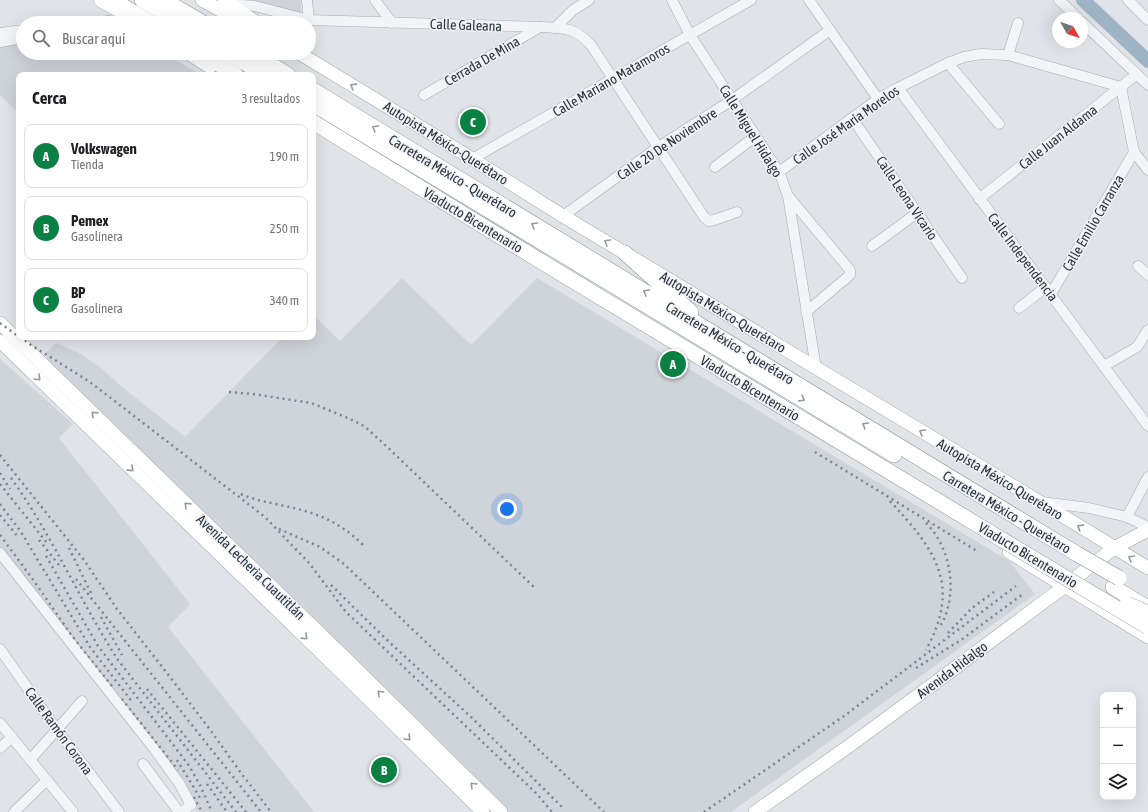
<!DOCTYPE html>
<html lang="es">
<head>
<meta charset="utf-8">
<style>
	body { margin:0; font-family:"Asap Condensed",sans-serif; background:#f2f2f2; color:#202124 }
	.controls { position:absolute; right:12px; bottom:12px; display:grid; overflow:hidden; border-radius:8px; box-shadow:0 4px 16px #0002 }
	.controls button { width:36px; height:36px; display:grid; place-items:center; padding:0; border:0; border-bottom:1px solid #e0e0e0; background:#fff; color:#202124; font:20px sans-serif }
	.compass { position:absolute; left:1052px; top:12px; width:36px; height:36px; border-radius:50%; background:#fff; box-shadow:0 4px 16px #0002; rotate:130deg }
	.you { position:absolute; left:507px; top:509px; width:14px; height:14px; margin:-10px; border:3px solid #fff; border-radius:50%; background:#1a73e8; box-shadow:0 0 0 6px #1a73e833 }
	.badge { display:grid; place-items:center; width:26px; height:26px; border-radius:50%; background:#0b8043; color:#fff; font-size:13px; font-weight:700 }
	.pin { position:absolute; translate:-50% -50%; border:2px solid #fff; box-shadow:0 1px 4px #0006 }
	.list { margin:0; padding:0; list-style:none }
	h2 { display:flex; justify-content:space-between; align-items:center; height:52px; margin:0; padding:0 16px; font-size:17px }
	h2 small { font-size:13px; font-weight:400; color:#757577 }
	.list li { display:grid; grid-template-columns:26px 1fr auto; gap:12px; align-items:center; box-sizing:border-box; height:64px; margin:0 8px 8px; padding:0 8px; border:1px solid #e0e0e0; border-radius:8px }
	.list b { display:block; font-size:15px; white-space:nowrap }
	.list p { margin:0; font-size:13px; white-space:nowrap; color:#757577 }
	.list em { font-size:13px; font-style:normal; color:#757577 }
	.icon { flex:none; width:22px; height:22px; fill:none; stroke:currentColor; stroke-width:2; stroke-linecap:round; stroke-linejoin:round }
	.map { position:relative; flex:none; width:1148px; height:812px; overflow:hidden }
	.search { position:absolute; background:#fff; box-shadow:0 4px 16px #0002; left:16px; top:16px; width:300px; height:44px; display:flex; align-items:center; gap:10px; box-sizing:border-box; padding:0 14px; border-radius:22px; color:#757577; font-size:15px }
	.panel { position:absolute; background:#fff; box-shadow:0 4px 16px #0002; left:16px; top:72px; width:300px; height:268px; border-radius:8px }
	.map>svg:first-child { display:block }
	.built { fill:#cfd3da }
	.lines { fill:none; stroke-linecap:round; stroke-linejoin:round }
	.river { stroke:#9eb4c5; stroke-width:14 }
	.minor-casing { stroke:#a6abb2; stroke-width:11 }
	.major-casing { stroke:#a1a9b3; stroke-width:14 }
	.highway-casing { stroke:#89939d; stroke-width:16 }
	.minor { stroke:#f3f4f7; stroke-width:10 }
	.major { stroke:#fff; stroke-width:13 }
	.highway { stroke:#fff; stroke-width:15 }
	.rail { stroke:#7b8590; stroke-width:2.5; stroke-dasharray:2 4; stroke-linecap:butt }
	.highway-bridge-casing { stroke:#89939d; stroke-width:16; stroke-linecap:butt }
	.highway-bridge { stroke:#fff; stroke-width:15 }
	.oneway { stroke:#94999e }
	.labels { text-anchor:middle; stroke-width:3; stroke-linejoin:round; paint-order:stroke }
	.street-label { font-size:14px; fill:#2a333e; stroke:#f0f3f6 }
</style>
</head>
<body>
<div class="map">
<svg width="1148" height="812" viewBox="0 0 1148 812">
	<rect width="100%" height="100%" fill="#e0e4e8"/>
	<!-- built -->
	<g class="built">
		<polygon points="248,0 301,0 301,14"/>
		<polygon points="23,42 23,53 163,53 201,75 19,75 19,114 0,95 0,45"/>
		<polygon points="402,278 471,345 537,278 1009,561 1035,594 731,812 508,812 47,361 47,352 56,343 79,353 100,367 122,387 185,437 283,337 313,337 313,315 340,341"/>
		<polygon points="0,359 73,424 59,438 190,604 168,627 314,812 197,812 194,804 0,557"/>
	</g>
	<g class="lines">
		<!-- river -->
		<polyline class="river" points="1083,0 1148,61"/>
		<!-- minor casing -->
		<g class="minor-casing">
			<g id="minor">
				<polyline points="307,0 309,20"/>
				<polyline points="375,0 392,23"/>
				<polyline points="672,0 690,35 779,172 788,196 816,368"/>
				<polyline points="809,0 878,99"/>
				<polyline points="1059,0 1078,18"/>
				<polyline points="1128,0 1148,20"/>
				<path d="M229,4L255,6L309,20L540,27C564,28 574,27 591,45L704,217L709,221L714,220L737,212"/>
				<polyline points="1082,22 1148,85"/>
				<polyline points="90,23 108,21 128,23"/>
				<polyline points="555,28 573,10 589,0"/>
				<polyline points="0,33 23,30"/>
				<polyline points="0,42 23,38"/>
				<polyline points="1008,55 1018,23"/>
				<polyline points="948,63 999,124"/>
				<polyline points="898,88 1148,426"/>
				<polyline points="424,95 540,27"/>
				<polyline points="852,118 962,278"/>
				<polyline points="472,159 751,0"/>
				<polyline points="715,167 756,136"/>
				<polyline points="779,172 878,99 898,88 948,63 964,57 981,54 1008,55 1121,87 1134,152 1148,170"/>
				<polyline points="788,196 850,270 850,275 806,312"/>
				<polyline points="979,199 1137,74"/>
				<polyline points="563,216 657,148 732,100 830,30"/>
				<polyline points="872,246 917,213"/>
				<polyline points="1138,266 1148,275"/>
				<polyline points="1051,294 1134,152"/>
				<polyline points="1019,308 1046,287"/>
				<polyline points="1104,366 1137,347 1148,330"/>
				<polyline points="1042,502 1089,508 1127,517 1148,527"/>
				<polyline points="1127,517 1148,477"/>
				<polyline points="0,553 155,750 179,783 191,805 182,812"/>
				<polyline points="0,649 57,730 119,812"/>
				<polyline points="0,723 73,812"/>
				<polyline points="0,748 12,737"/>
				<polyline points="30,760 82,701"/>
				<polyline points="143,764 179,812"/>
				<polyline points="14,812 47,780"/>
			</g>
		</g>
		<!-- major casing -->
		<g class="major-casing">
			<g id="major">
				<polyline points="100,0 121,12"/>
				<polyline points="202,0 244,23"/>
				<polyline points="224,0 257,23"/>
				<polyline points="188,53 210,67"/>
				<polyline points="299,53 442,140 563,216 1040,502 1148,568"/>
				<polyline points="0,323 345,658 501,812"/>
				<polyline points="0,341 336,667 483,812"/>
				<polyline points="1009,552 1148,637"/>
				<polyline points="755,812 849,746 932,685 1065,586 1114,548 1148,530"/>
			</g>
		</g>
		<!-- highway casing -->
		<g class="highway-casing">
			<g id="highway">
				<polyline points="113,0 151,23"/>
				<polyline points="142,0 180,23"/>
				<polyline points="164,0 203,23"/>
				<polyline points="201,53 236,75"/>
				<polyline points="228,53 265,75"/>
				<polyline points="252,53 288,75"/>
				<polyline points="313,90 1077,554"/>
				<polyline points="313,104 894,455"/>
				<polyline points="625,253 691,312"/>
				<polyline points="542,262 991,533"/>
				<polyline points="1113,587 1148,608"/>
			</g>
		</g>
		<!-- minor -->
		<use href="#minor" class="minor"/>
		<!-- major -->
		<use href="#major" class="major"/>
		<!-- highway -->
		<use href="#highway" class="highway"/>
		<!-- rail -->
		<g class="rail">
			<polyline points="0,323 19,337"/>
			<polyline points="20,337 31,345 90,382 265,517 309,563 346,612 537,794 552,812"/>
			<polyline points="229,392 253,394 311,403 348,418 364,426 383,443 536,589"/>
			<polyline points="815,452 977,551"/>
			<polyline points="0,455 84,560 117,609 170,677 211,731 241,773 271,812"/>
			<polyline points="0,473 10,489"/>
			<path d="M11,478C52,535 80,601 118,660L236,812"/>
			<polyline points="0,484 47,543"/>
			<path d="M241,494C254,500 267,502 280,505C314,512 338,520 363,545"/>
			<path d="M890,501C935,550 962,584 926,650"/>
			<polyline points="0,504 21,532 90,647 133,703"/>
			<polyline points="0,515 19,538"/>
			<path d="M926,523C952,549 958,594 941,625"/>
			<polyline points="279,529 320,547 344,564 604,812"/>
			<polyline points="0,535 34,581 72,636 112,686"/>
			<polyline points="39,540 59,565"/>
			<polyline points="69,548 91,593"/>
			<polyline points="46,556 98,646 190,767 200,785 212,812"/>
			<polyline points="76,579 261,812"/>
			<polyline points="331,585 387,640 471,717 562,807"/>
			<polyline points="101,617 122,655"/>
			<polyline points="948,633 972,608 994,592"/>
			<polyline points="916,668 961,640 1023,594"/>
			<polyline points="147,689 246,812"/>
			<polyline points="122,699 178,770"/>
			<polyline points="177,760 202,801"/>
			<polyline points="207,784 227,812"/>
			<polyline points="194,797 202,812"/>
			<polyline points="704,812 844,716 1016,586"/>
		</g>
		<!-- highway-bridge casing -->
		<g class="highway-bridge-casing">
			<g id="highway-bridge">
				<polyline points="313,122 542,262"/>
				<polyline points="991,533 1148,627"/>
				<polyline points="1077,554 1119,578"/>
				<polyline points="1127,604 1148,613"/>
			</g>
		</g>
		<!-- highway-bridge -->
		<use href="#highway-bridge" class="highway-bridge"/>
	</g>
	<!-- one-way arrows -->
	<defs><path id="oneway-chevron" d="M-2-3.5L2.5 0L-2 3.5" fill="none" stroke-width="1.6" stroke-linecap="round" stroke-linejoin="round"/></defs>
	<g class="oneway">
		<use href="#oneway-chevron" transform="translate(353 86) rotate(-148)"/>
		<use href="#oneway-chevron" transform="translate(375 128) rotate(-149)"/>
		<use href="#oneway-chevron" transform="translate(534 225) rotate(-149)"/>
		<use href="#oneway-chevron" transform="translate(607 242) rotate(-149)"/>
		<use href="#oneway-chevron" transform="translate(646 292) rotate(-149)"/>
		<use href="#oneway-chevron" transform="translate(38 378) rotate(44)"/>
		<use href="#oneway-chevron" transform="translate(802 399) rotate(31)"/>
		<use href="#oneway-chevron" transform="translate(94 414) rotate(-136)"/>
		<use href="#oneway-chevron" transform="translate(865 425) rotate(-149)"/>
		<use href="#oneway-chevron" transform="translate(922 432) rotate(-149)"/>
		<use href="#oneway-chevron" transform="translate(131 469) rotate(44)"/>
		<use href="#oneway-chevron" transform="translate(187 505) rotate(-136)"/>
		<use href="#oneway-chevron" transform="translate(1080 527) rotate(-148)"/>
		<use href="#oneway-chevron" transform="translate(1131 558) rotate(-149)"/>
		<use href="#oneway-chevron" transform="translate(305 637) rotate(44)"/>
		<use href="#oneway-chevron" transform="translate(380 693) rotate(-135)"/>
		<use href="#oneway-chevron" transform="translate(408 738) rotate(45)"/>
		<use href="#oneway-chevron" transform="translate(473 785) rotate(-135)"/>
	</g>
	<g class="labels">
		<!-- street labels -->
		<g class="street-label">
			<text transform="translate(466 25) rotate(2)" y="5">Calle Galeana</text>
			<text transform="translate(482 61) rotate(-30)" y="5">Cerrada De Mina</text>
			<text transform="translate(611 80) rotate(-30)" y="5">Calle Mariano Matamoros</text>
			<text transform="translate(846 125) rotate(-35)" y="5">Calle José María Morelos</text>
			<text transform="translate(751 131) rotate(58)" y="5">Calle Miguel Hidalgo</text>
			<text transform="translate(1058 137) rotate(-38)" y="5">Calle Juan Aldama</text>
			<text transform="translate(446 143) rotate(32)" y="5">Autopista México-Querétaro</text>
			<text transform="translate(667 144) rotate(-34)" y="5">Calle 20 De Noviembre</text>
			<text transform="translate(453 176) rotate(31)" y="5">Carretera México - Querétaro</text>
			<text transform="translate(907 198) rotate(56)" y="5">Calle Leona Vicario</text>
			<text transform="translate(473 220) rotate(31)" y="5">Viaducto Bicentenario</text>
			<text transform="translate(1093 223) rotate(-60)" y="5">Calle Emilio Carranza</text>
			<text transform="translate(1023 257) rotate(53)" y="5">Calle Independencia</text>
			<text transform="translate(723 312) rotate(31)" y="5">Autopista México-Querétaro</text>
			<text transform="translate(730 343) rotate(31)" y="5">Carretera México - Querétaro</text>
			<text transform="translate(750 388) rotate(31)" y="5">Viaducto Bicentenario</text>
			<text transform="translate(1000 479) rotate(31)" y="5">Autopista México-Querétaro</text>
			<text transform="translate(1007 512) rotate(31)" y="5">Carretera México - Querétaro</text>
			<text transform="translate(1028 555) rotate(31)" y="5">Viaducto Bicentenario</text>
			<text transform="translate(251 567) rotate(44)" y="5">Avenida Lecheria Cuautitlán</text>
			<text transform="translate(952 670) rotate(-37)" y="5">Avenida Hidalgo</text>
			<text transform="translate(59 731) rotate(54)" y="5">Calle Ramón Corona</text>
		</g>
	</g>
</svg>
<div class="controls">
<button>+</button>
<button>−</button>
<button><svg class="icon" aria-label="layers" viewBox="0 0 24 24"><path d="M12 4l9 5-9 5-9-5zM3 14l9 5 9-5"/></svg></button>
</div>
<svg class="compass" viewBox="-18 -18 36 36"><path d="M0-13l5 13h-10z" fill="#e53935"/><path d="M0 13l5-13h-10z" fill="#757577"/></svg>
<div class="you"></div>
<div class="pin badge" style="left:673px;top:364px">A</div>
<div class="pin badge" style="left:384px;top:770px">B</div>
<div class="pin badge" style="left:473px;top:122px">C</div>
<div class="search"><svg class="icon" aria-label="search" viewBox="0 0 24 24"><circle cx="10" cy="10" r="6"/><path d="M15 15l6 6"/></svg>Buscar aquí</div>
<section class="panel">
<h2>Cerca<small>3 resultados</small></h2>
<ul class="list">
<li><span class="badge">A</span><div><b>Volkswagen</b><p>Tienda</p></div><em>190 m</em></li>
<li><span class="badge">B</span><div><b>Pemex</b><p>Gasolinera</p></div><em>250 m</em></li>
<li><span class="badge">C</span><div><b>BP</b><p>Gasolinera</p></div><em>340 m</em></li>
</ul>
</section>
</div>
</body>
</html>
